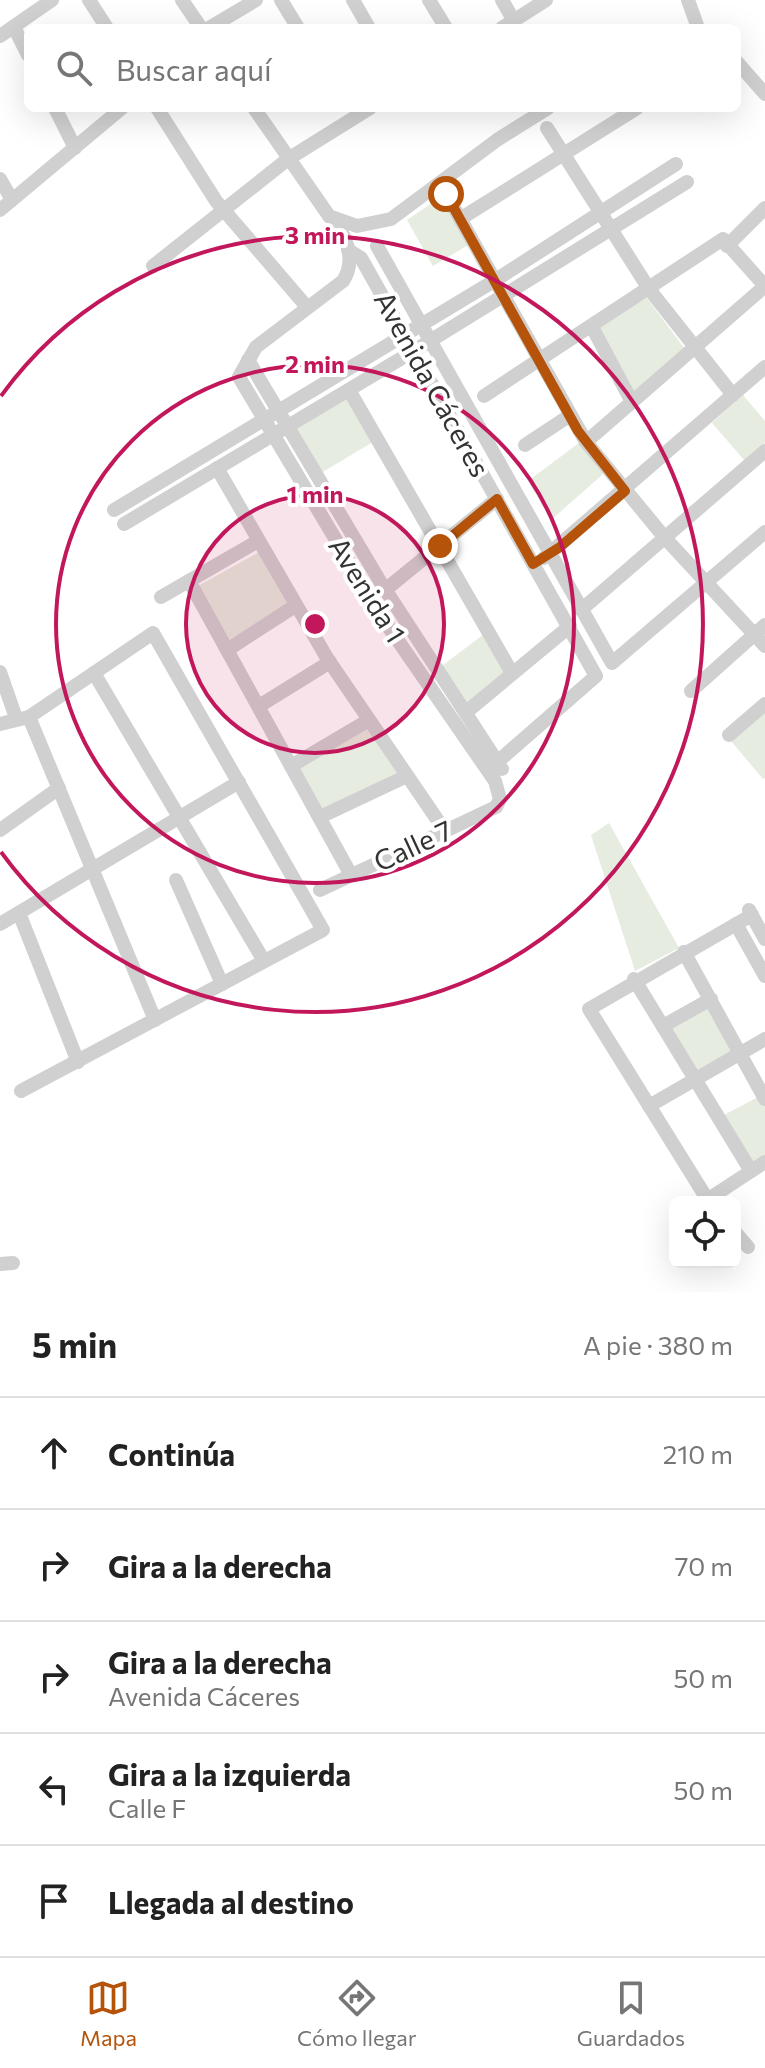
<!DOCTYPE html>
<html lang="es">
<head>
<meta charset="utf-8">
<style>
	body { margin:0; font-family:Commissioner,sans-serif; background:#f2f2f2; color:#222 }
	.controls { position:absolute; right:24px; bottom:24px; display:grid; overflow:hidden; border-radius:12px; box-shadow:0 8px 32px #0002 }
	.controls button { width:72px; height:72px; display:grid; place-items:center; padding:0; border:0; border-bottom:2px solid #e0e0e0; background:#fff; color:#222; font:40px sans-serif }
	.stop { position:absolute; width:24px; height:24px; margin:-18px; border:6px solid #b45309; border-radius:50%; background:#fff }
	.stop.end { background:#b45309; border-color:#fff; box-shadow:0 2px 8px #0008 }
	.list { margin:0; padding:0; list-style:none }
	h2 { display:flex; justify-content:space-between; align-items:center; height:104px; margin:0; padding:0 32px; font-size:34px }
	h2 small { font-size:26px; font-weight:400; color:#767676 }
	.list li { display:grid; grid-template-columns:52px 1fr auto; gap:24px; align-items:center; box-sizing:border-box; height:112px; padding:0 32px; border-top:2px solid #e0e0e0 }
	.list b { display:block; font-size:30px; white-space:nowrap }
	.list p { margin:0; font-size:26px; white-space:nowrap; color:#767676 }
	.list em { font-size:26px; font-style:normal; color:#767676 }
	.icon { flex:none; width:44px; height:44px; fill:none; stroke:currentColor; stroke-width:2; stroke-linecap:round; stroke-linejoin:round }
	.map { position:relative; flex:none; width:765px; height:1292px; overflow:hidden }
	.search { position:absolute; background:#fff; box-shadow:0 8px 32px #0002; left:24px; right:24px; top:24px; height:88px; display:flex; align-items:center; gap:20px; box-sizing:border-box; padding:0 28px; border-radius:12px; color:#767676; font-size:30px }
	.sheet { height:664px; background:#fff }
	nav { display:flex; justify-content:space-around; align-items:center; box-sizing:border-box; height:112px; border-top:2px solid #e0e0e0; background:#fff; font-size:22px; color:#767676 }
	nav a { display:grid; justify-items:center; gap:4px }
	nav .on { color:#b45309 }
	.map>svg:first-child { display:block }
	.green { fill:#e6ecdf }
	.lines { fill:none; stroke-linecap:round; stroke-linejoin:round }
	.minor { stroke:#d0d0d0; stroke-width:14 }
	.route { stroke:#b45309; stroke-width:10 }
	.ring { fill:none; stroke:#c2185b; stroke-width:4 }
	.labels { text-anchor:middle; stroke-width:8; stroke-linejoin:round; paint-order:stroke }
	.street-label { font-size:28px; fill:#333; stroke:#fff }
	.centre { fill:#c2185b; stroke:#fff; stroke-width:4 }
	.ring-label { font-size:24px; text-anchor:middle; font-weight:bold; fill:#c2185b; stroke:#fff; stroke-width:8; stroke-linejoin:round; paint-order:stroke }
</style>
</head>
<body>
<div class="map">
<svg width="765" height="1292" viewBox="0 0 765 1292">
	<rect width="100%" height="100%" fill="#fff"/>
	<!-- green -->
	<g class="green">
		<polygon points="441,197 468,245 433,266 407,220"/>
		<polygon points="646,297 685,349 633,395 598,328"/>
		<polygon points="743,395 765,421 765,443 745,461 712,423"/>
		<polygon points="346,396 373,442 321,473 294,427"/>
		<polygon points="579,443 603,474 551,520 528,481"/>
		<polygon points="259,552 288,605 227,641 198,586"/>
		<polygon points="484,634 506,672 465,708 438,669"/>
		<polygon points="765,710 765,778 763,779 731,741"/>
		<polygon points="368,725 401,773 322,810 298,768"/>
		<polygon points="609,823 679,948 635,971 591,835"/>
		<polygon points="710,1003 735,1050 696,1074 667,1026"/>
		<polygon points="760,1096 765,1105 765,1158 752,1167 722,1116"/>
	</g>
	<g class="lines">
		<!-- minor -->
		<g class="minor">
			<polyline points="89,0 107,28"/>
			<polyline points="182,0 201,28"/>
			<polyline points="281,0 298,28"/>
			<polyline points="353,0 369,28"/>
			<polyline points="429,0 446,28"/>
			<polyline points="502,0 514,21"/>
			<polyline points="688,0 698,28"/>
			<polyline points="14,27 28,55"/>
			<polyline points="209,28 256,0"/>
			<polyline points="502,28 546,0"/>
			<polyline points="0,36 52,0"/>
			<polyline points="737,62 765,94"/>
			<polyline points="55,108 75,148"/>
			<polyline points="157,108 216,201 307,307"/>
			<polyline points="254,108 329,216 357,226 391,219 497,140 548,108"/>
			<polyline points="547,128 649,289 733,395"/>
			<polyline points="0,179 12,200"/>
			<polyline points="440,183 586,442 665,538 765,646"/>
			<polyline points="0,210 122,108"/>
			<polyline points="460,219 637,108"/>
			<polyline points="377,246 612,663 765,532"/>
			<polyline points="727,246 765,208"/>
			<polyline points="348,250 361,258 596,676 503,757"/>
			<polyline points="153,266 288,159 370,108"/>
			<polyline points="592,327 632,402"/>
			<polyline points="248,360 381,583 502,769"/>
			<polyline points="349,390 512,673"/>
			<polyline points="484,396 723,239 765,286"/>
			<polyline points="586,442 765,286"/>
			<polyline points="525,445 569,416"/>
			<polyline points="217,468 327,658 445,831"/>
			<polyline points="114,510 494,281 676,164"/>
			<polyline points="124,524 412,352 687,182"/>
			<polyline points="544,558 765,367"/>
			<polyline points="189,581 351,875"/>
			<polyline points="385,590 497,499"/>
			<polyline points="161,597 258,541"/>
			<polyline points="581,610 765,451"/>
			<polyline points="227,650 295,606"/>
			<polyline points="0,672 16,718"/>
			<polyline points="94,673 264,961"/>
			<polyline points="691,691 765,625"/>
			<polyline points="259,706 330,662"/>
			<polyline points="470,709 570,626"/>
			<polyline points="29,717 155,1020"/>
			<polyline points="0,724 29,717 153,633 323,930 21,1091"/>
			<polyline points="729,735 765,704"/>
			<polyline points="291,766 369,720"/>
			<polyline points="320,817 407,776"/>
			<polyline points="0,830 59,788"/>
			<polyline points="176,880 222,984"/>
			<path d="M320,890L496,807L500,799L495,781L383,619L239,377L256,347L343,281C357,260 346,232 329,216"/>
			<polyline points="749,910 765,939"/>
			<polyline points="19,913 78,1062"/>
			<polyline points="0,924 239,782"/>
			<polyline points="736,924 765,976"/>
			<polyline points="684,952 765,1099"/>
			<polyline points="634,979 751,1171"/>
			<polyline points="663,1026 711,999"/>
			<polyline points="649,1106 765,1039"/>
			<polyline points="707,1200 765,1162"/>
			<polyline points="709,1202 589,1009 752,915"/>
			<polyline points="735,1232 748,1247"/>
			<polyline points="0,1264 13,1263"/>
		</g>
	</g>
	<g class="lines">
		<!-- route -->
		<polyline class="route" points="440,546 497,499 533,564 560,547 625,491 578,431 446,194"/>
	</g>
	<!-- distance rings -->
	<circle cx="315" cy="624" r="129" fill="#c2185b" fill-opacity=".12"/>
	<g class="ring">
		<circle cx="315" cy="624" r="129"/>
		<circle cx="315" cy="624" r="259"/>
		<path d="M1 396A388 388 0 1 1 1 852"/>
	</g>
	<g class="labels">
		<!-- street labels -->
		<g class="street-label">
			<text transform="translate(432 384) rotate(61)" y="10">Avenida Cáceres</text>
			<text transform="translate(367 590) rotate(58)" y="10">Avenida 1</text>
			<text transform="translate(413 846) rotate(-25)" y="10">Calle 7</text>
		</g>
	</g>
	<circle cx="315" cy="624" r="12" class="centre"/>
	<g class="ring-label">
		<text x="315" y="244">3 min</text>
		<text x="315" y="373">2 min</text>
		<text x="315" y="503">1 min</text>
	</g>
</svg>
<div class="controls">
<button><svg class="icon" aria-label="locate" viewBox="0 0 24 24"><circle cx="12" cy="12" r="6"/><path d="M12 2v4M12 18v4M2 12h4M18 12h4"/></svg></button>
</div>
<div class="stop" style="left:446px;top:194px"></div>
<div class="stop end" style="left:440px;top:546px"></div>
<div class="search"><svg class="icon" aria-label="search" viewBox="0 0 24 24"><circle cx="10" cy="10" r="6"/><path d="M15 15l6 6"/></svg>Buscar aquí</div>
</div>
<section class="sheet">
<h2>5 min<small>A pie · 380 m</small></h2>
<ul class="list">
<li><svg class="icon" aria-label="ahead" viewBox="0 0 24 24"><path d="M12 20V5M6 11l6-6 6 6"/></svg><div><b>Continúa</b></div><em>210 m</em></li>
<li><svg class="icon" aria-label="right" viewBox="0 0 24 24"><path d="M7 20v-9h11M14 6l5 5-5 5"/></svg><div><b>Gira a la derecha</b></div><em>70 m</em></li>
<li><svg class="icon" aria-label="right" viewBox="0 0 24 24"><path d="M7 20v-9h11M14 6l5 5-5 5"/></svg><div><b>Gira a la derecha</b><p>Avenida Cáceres</p></div><em>50 m</em></li>
<li><svg class="icon" aria-label="left" viewBox="0 0 24 24"><path d="M17 20v-9H6M10 6l-5 5 5 5"/></svg><div><b>Gira a la izquierda</b><p>Calle F</p></div><em>50 m</em></li>
<li><svg class="icon" aria-label="arrive" viewBox="0 0 24 24"><path d="M6 21V4h12l-3 4 3 4H6"/></svg><div><b>Llegada al destino</b></div></li>
</ul>
</section>
<nav>
<a class="on"><svg class="icon" aria-label="map" viewBox="0 0 24 24"><path d="M3 6l6-2 6 2 6-2v14l-6 2-6-2-6 2zM9 4v14M15 6v14"/></svg>Mapa</a>
<a><svg class="icon" aria-label="directions" viewBox="0 0 24 24"><path d="M12 3l9 9-9 9-9-9zM9 14v-3h6M13 9l2 2-2 2"/></svg>Cómo llegar</a>
<a><svg class="icon" aria-label="saved" viewBox="0 0 24 24"><path d="M7 4h10v16l-5-4-5 4z"/></svg>Guardados</a>
</nav>
</body>
</html>
